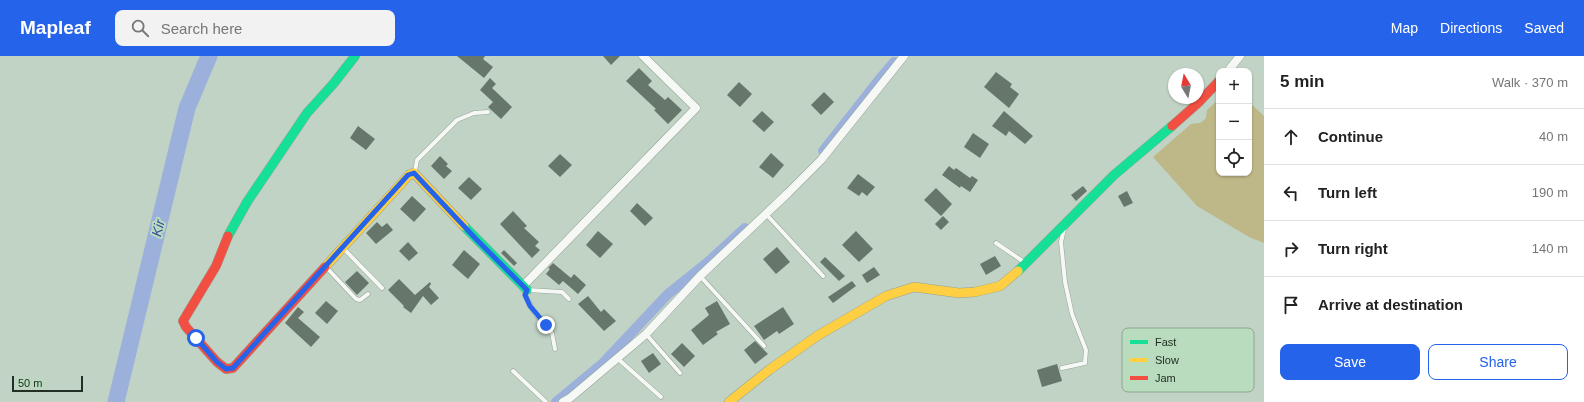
<!DOCTYPE html>
<html lang="en">
<head>
<meta charset="utf-8">
<style>
	body { margin:0; font-family:Arial,sans-serif; background:#f2f2f2; color:#222 }
	.controls { position:absolute; right:12px; top:12px; display:grid; overflow:hidden; border-radius:8px; box-shadow:0 1px 3px #0004 }
	.controls button { width:36px; height:36px; display:grid; place-items:center; padding:0; border:0; border-bottom:1px solid #e0e0e0; background:#fff; color:#222; font:20px sans-serif }
	.compass { position:absolute; left:1168px; top:12px; width:36px; height:36px; border-radius:50%; background:#fff; box-shadow:0 1px 3px #0004; rotate:350deg }
	.scale { position:absolute; left:12px; bottom:10px; width:71px; box-sizing:border-box; padding-left:4px; border:2px solid #222f24; border-top:0; font-size:11px; line-height:14px; white-space:nowrap; color:#222f24; -webkit-text-stroke:3px #b9dbbe; paint-order:stroke }
	.stop { position:absolute; width:12px; height:12px; margin:-9px; border:3px solid #2563eb; border-radius:50%; background:#fff }
	.stop.end { background:#2563eb; border-color:#fff; box-shadow:0 1px 4px #0008 }
	.list { margin:0; padding:0; list-style:none }
	h2 { display:flex; justify-content:space-between; align-items:center; height:52px; margin:0; padding:0 16px; font-size:17px }
	h2 small { font-size:13px; font-weight:400; color:#767676 }
	.list li { display:grid; grid-template-columns:26px 1fr auto; gap:12px; align-items:center; box-sizing:border-box; height:56px; padding:0 16px; border-top:1px solid #e0e0e0 }
	.list b { display:block; font-size:15px; white-space:nowrap }
	.list em { font-size:13px; font-style:normal; color:#767676 }
	.actions { display:flex; gap:8px; padding:12px 16px }
	.actions a { flex:1; padding:9px 0; border:1px solid #2563eb; border-radius:8px; text-align:center; font-size:14px; color:#2563eb }
	.actions .main { background:#2563eb; color:#fff }
	.icon { flex:none; width:22px; height:22px; fill:none; stroke:currentColor; stroke-width:2; stroke-linecap:round; stroke-linejoin:round }
	.map { position:relative; flex:none; width:1264px; height:346px; overflow:hidden }
	header { display:flex; align-items:center; gap:24px; box-sizing:border-box; height:56px; padding:0 20px; background:#2563eb; color:#fff }
	header strong { font-size:19px }
	nav { display:flex; gap:22px; margin-inline-start:auto; font-size:14px }
	.search { width:280px; height:36px; background:#f2f2f2; display:flex; align-items:center; gap:10px; box-sizing:border-box; padding:0 14px; border-radius:8px; color:#767676; font-size:15px }
	main { display:flex }
	aside { flex:1; background:#fff }
	.map>svg:first-child { display:block }
	.green { fill:#beb788 }
	.lines { fill:none; stroke-linecap:round; stroke-linejoin:round }
	.canal { stroke:#9bb1dc; stroke-width:10 }
	.river { stroke:#9bb1dc; stroke-width:17 }
	.building { fill:#67766a }
	.lane-casing { stroke:#95a497; stroke-width:5 }
	.street-casing { stroke:#95a497; stroke-width:9 }
	.fast-casing { stroke:#95a497; stroke-width:10 }
	.slow-casing { stroke:#95a497; stroke-width:10 }
	.jam-casing { stroke:#95a497; stroke-width:10 }
	.lane { stroke:#f6f8f6; stroke-width:4 }
	.street { stroke:#f6f8f6; stroke-width:8 }
	.fast { stroke:#16e098; stroke-width:9 }
	.slow { stroke:#ffcf43; stroke-width:9 }
	.jam { stroke:#f24e42; stroke-width:9 }
	.route { stroke:#2563eb; stroke-width:5 }
	.labels { text-anchor:middle; stroke-width:4; stroke-linejoin:round; paint-order:stroke }
	.water-label { font-size:14px; font-style:italic; fill:#364b9c; stroke:#b9dbbe }
	.key { fill:#b9dbbe; stroke:#8ca790; stroke-width:1 }
	.key-label { font-size:11px; fill:#222f24 }
</style>
</head>
<body>
<header>
<strong>Mapleaf</strong>
<div class="search"><svg class="icon" aria-label="search" viewBox="0 0 24 24"><circle cx="10" cy="10" r="6"/><path d="M15 15l6 6"/></svg>Search here</div>
<nav><a>Map</a><a>Directions</a><a>Saved</a></nav>
</header>
<main>
<div class="map">
<svg width="1264" height="346" viewBox="0 0 1264 346">
	<rect width="100%" height="100%" fill="#c1d3c4"/>
	<!-- green -->
	<polygon class="green" points="1219,43 1219,117 1249,117 1249,46 1264,60 1264,187 1249,181 1197,150 1153,101 1191,68 1200,67 1203,65 1206,62 1207,54"/>
	<g class="lines">
		<!-- canal -->
		<g class="canal">
			<polyline points="823,95 878,25 894,6"/>
			<polyline points="556,346 603,307 668,238 708,206 745,172"/>
		</g>
		<!-- river -->
		<polyline class="river" points="116,346 187,52 209,0"/>
	</g>
	<!-- building -->
	<g class="building">
		<polygon points="457,0 485,0 483,3 493,11 484,22"/>
		<polygon points="603,0 620,0 611,9"/>
		<polygon points="639,12 652,25 648,29 665,44 668,41 682,54 668,68 654,54 656,53 626,25"/>
		<polygon points="996,16 1012,28 1010,31 1019,38 1009,52 984,31"/>
		<polygon points="490,22 496,28 492,32 512,51 501,63 488,51 493,46 480,34"/>
		<polygon points="739,26 752,38 740,51 727,39"/>
		<polygon points="824,36 834,46 821,59 811,49"/>
		<polygon points="762,55 774,66 764,76 752,65"/>
		<polygon points="1004,55 1033,80 1025,88 1009,75 1006,80 992,70"/>
		<polygon points="358,70 375,83 366,94 350,82"/>
		<polygon points="973,77 989,88 980,102 964,91"/>
		<polygon points="771,97 784,109 773,122 759,111"/>
		<polygon points="560,98 572,109 560,121 548,110"/>
		<polygon points="440,100 448,108 446,110 452,115 444,123 431,110"/>
		<polygon points="949,110 954,114 956,112 970,122 972,120 978,124 970,136 961,130 960,132 942,119"/>
		<polygon points="858,118 875,131 867,140 862,136 859,140 847,132"/>
		<polygon points="469,121 482,133 471,144 458,132"/>
		<polygon points="1083,130 1087,135 1076,145 1071,139"/>
		<polygon points="936,132 952,148 941,160 924,144"/>
		<polygon points="1127,135 1133,147 1124,151 1118,140"/>
		<polygon points="412,140 426,153 414,166 400,153"/>
		<polygon points="637,147 653,162 645,170 630,155"/>
		<polygon points="513,155 527,170 524,172 539,186 535,190 540,194 532,202 500,168"/>
		<polygon points="943,160 949,166 941,174 935,168"/>
		<polygon points="377,166 382,171 387,167 393,174 376,188 366,177"/>
		<polygon points="598,175 613,188 600,202 586,189"/>
		<polygon points="856,175 873,193 859,206 842,189"/>
		<polygon points="408,186 418,197 409,205 399,195"/>
		<polygon points="777,191 790,206 776,218 763,203"/>
		<polygon points="464,194 480,208 468,223 452,209"/>
		<polygon points="504,194 517,207 514,210 501,197"/>
		<polygon points="995,200 1001,210 986,219 980,208"/>
		<polygon points="825,201 845,220 839,225 820,206"/>
		<polygon points="553,207 571,222 574,218 586,229 578,238 563,225 559,229 546,218 550,213 548,212"/>
		<polygon points="874,211 880,219 867,227 862,219"/>
		<polygon points="357,215 369,227 357,239 345,226"/>
		<polygon points="399,223 415,239 430,226 431,228 429,231 439,242 431,249 423,240 411,257 403,251 404,250 388,234"/>
		<polygon points="852,225 856,230 833,247 828,241"/>
		<polygon points="588,240 601,256 604,253 616,265 604,275 578,248"/>
		<polygon points="326,245 338,255 327,268 315,257"/>
		<polygon points="717,245 730,268 716,276 718,278 703,289 691,274 709,259 705,252"/>
		<polygon points="298,251 304,256 298,262 320,281 311,291 285,267"/>
		<polygon points="783,251 794,268 779,278 777,275 764,284 754,270"/>
		<polygon points="755,285 768,298 755,308 744,294"/>
		<polygon points="682,287 695,300 684,311 671,298"/>
		<polygon points="653,297 661,308 649,317 641,305"/>
		<polygon points="1057,308 1062,325 1042,331 1037,314"/>
	</g>
	<g class="lines">
		<!-- lane casing -->
		<g class="lane-casing">
			<g id="lane">
				<polyline points="415,115 417,104 457,64 474,57 488,56"/>
				<polyline points="766,158 823,220"/>
				<polyline points="996,187 1024,206"/>
				<polyline points="344,193 382,232"/>
				<polyline points="327,212 356,243 360,244 368,238"/>
				<polyline points="700,220 764,290"/>
				<polyline points="646,278 680,317"/>
				<polyline points="555,293 552,277 534,256 525,239 527,234 562,236 569,243"/>
				<polyline points="617,302 661,341"/>
				<polyline points="1062,312 1085,307 1086,294 1072,258 1065,226 1061,186 1064,173"/>
				<polyline points="513,315 546,346"/>
			</g>
		</g>
		<!-- street casing -->
		<g class="street-casing">
			<g id="street">
				<polyline points="1228,15 1240,0"/>
				<polyline points="523,230 696,52 643,0"/>
				<polyline points="563,346 570,342 646,278 700,220 788,137 821,104 904,0"/>
			</g>
		</g>
		<!-- fast casing -->
		<g class="fast-casing">
			<g id="fast">
				<polyline points="464,170 527,234"/>
				<polyline points="228,180 247,146 307,57 334,27 355,0"/>
				<polyline points="1018,215 1114,119 1172,70"/>
			</g>
		</g>
		<!-- slow casing -->
		<g class="slow-casing">
			<g id="slow">
				<polyline points="325,211 409,119 414,117 464,170"/>
				<polyline points="729,346 769,314 817,280 886,240 914,231 959,237 975,236 1000,230 1018,215"/>
			</g>
		</g>
		<!-- jam casing -->
		<g class="jam-casing">
			<g id="jam">
				<polyline points="1172,70 1198,47 1219,25"/>
				<polyline points="228,180 216,210 183,265 186,271 217,306 226,313 233,312 325,211"/>
			</g>
		</g>
		<!-- lane -->
		<use href="#lane" class="lane"/>
		<!-- street -->
		<use href="#street" class="street"/>
		<!-- fast -->
		<use href="#fast" class="fast"/>
		<!-- slow -->
		<use href="#slow" class="slow"/>
		<!-- jam -->
		<use href="#jam" class="jam"/>
	</g>
	<g class="lines">
		<!-- route -->
		<polyline class="route" points="196,282 217,306 226,313 233,312 408,119 414,117 476,183 527,234 525,239 530,250 546,269"/>
	</g>
	<g class="labels">
		<!-- water labels -->
		<g class="water-label">
			<text transform="translate(158 172) rotate(-76)" y="5">Kir</text>
		</g>
	</g>
	<!-- legend -->
	<rect x="1122" y="272" width="132" height="64" rx="6" class="key"/>
	<rect x="1130" y="284" width="18" height="4" fill="#16e098"/>
	<rect x="1130" y="302" width="18" height="4" fill="#ffcf43"/>
	<rect x="1130" y="320" width="18" height="4" fill="#f24e42"/>
	<g class="key-label">
		<text x="1155" y="290">Fast</text>
		<text x="1155" y="308">Slow</text>
		<text x="1155" y="326">Jam</text>
	</g>
</svg>
<div class="controls">
<button>+</button>
<button>−</button>
<button><svg class="icon" aria-label="locate" viewBox="0 0 24 24"><circle cx="12" cy="12" r="6"/><path d="M12 2v4M12 18v4M2 12h4M18 12h4"/></svg></button>
</div>
<svg class="compass" viewBox="-18 -18 36 36"><path d="M0-13l5 13h-10z" fill="#e53935"/><path d="M0 13l5-13h-10z" fill="#767676"/></svg>
<div class="scale">50 m</div>
<div class="stop" style="left:196px;top:282px"></div>
<div class="stop end" style="left:546px;top:269px"></div>
</div>
<aside>
<h2>5 min<small>Walk · 370 m</small></h2>
<ul class="list">
<li><svg class="icon" aria-label="ahead" viewBox="0 0 24 24"><path d="M12 20V5M6 11l6-6 6 6"/></svg><div><b>Continue</b></div><em>40 m</em></li>
<li><svg class="icon" aria-label="left" viewBox="0 0 24 24"><path d="M17 20v-9H6M10 6l-5 5 5 5"/></svg><div><b>Turn left</b></div><em>190 m</em></li>
<li><svg class="icon" aria-label="right" viewBox="0 0 24 24"><path d="M7 20v-9h11M14 6l5 5-5 5"/></svg><div><b>Turn right</b></div><em>140 m</em></li>
<li><svg class="icon" aria-label="arrive" viewBox="0 0 24 24"><path d="M6 21V4h12l-3 4 3 4H6"/></svg><div><b>Arrive at destination</b></div></li>
</ul>
<div class="actions"><a class="main">Save</a><a>Share</a></div>
</aside>
</main>
</body>
</html>
